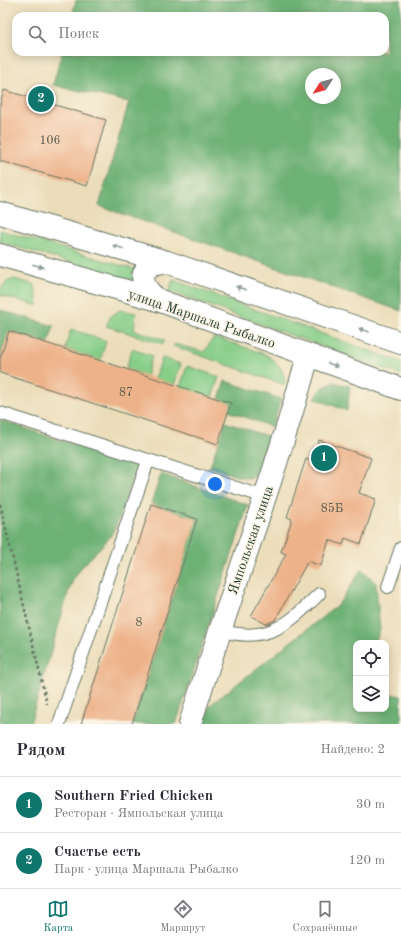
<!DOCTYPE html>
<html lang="ru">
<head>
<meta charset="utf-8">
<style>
	body { margin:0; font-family:"Old Standard TT",serif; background:#f7f7f7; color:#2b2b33 }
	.controls { position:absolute; right:12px; bottom:12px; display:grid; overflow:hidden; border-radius:8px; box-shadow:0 2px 10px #0003 }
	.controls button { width:36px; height:36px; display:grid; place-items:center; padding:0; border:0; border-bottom:1px solid #e1e1e2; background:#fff; color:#2b2b33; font:20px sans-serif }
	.compass { position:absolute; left:305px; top:68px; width:36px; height:36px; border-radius:50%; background:#fff; box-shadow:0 2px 10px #0003; rotate:234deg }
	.you { position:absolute; left:215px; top:484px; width:14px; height:14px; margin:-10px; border:3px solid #fff; border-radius:50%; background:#1a73e8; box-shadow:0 0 0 6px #1a73e833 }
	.badge { display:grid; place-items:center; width:26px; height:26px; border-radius:50%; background:#0f766e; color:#fff; font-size:13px; font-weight:700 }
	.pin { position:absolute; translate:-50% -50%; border:2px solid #fff; box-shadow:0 1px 4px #0006 }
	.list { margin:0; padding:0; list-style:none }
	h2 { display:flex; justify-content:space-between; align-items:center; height:52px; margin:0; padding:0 16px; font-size:17px }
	h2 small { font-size:13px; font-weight:400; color:#7c7c81 }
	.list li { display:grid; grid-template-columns:26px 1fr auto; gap:12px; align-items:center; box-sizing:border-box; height:56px; padding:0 16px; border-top:1px solid #e1e1e2 }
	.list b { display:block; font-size:15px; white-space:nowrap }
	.list p { margin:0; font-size:13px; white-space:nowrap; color:#7c7c81 }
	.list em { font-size:13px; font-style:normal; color:#7c7c81 }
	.icon { flex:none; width:22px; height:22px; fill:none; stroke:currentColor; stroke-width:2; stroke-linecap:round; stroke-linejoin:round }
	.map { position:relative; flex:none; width:401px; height:724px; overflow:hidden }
	.search { position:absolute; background:#fff; box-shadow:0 2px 10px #0003; left:12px; right:12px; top:12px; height:44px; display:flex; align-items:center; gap:10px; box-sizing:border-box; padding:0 14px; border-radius:12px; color:#7c7c81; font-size:15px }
	.sheet { height:164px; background:#fff }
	nav { display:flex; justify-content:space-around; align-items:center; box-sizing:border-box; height:56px; border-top:1px solid #e1e1e2; background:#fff; font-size:11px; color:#7c7c81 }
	nav a { display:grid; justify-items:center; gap:2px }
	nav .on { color:#0f766e }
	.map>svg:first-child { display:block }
	.green { fill:#87ce89; stroke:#53865e }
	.forest { fill:#6db175; stroke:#467754; fill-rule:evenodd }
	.building { fill:#edb28a }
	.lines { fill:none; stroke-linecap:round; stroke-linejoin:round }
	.service-casing { stroke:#667563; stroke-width:14 }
	.minor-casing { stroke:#667563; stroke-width:24 }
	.primary-casing { stroke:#667563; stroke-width:24 }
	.path { stroke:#667563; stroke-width:2.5; stroke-dasharray:3 3; stroke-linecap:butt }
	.service { stroke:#fff; stroke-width:12 }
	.minor { stroke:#fff; stroke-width:22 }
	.primary { stroke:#fff; stroke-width:22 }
	.oneway { fill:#8f9e9a }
	.labels { text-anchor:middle; stroke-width:3; stroke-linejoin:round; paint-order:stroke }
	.number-label { font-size:12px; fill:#525a4a }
	.street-label { font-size:14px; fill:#1f3d34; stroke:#fcf5e5 }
</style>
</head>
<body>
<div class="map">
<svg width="401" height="724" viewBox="0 0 401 724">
	<rect width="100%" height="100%" fill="#fcf5e5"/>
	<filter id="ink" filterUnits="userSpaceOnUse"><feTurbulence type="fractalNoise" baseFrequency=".025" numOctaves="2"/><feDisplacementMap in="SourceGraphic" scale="8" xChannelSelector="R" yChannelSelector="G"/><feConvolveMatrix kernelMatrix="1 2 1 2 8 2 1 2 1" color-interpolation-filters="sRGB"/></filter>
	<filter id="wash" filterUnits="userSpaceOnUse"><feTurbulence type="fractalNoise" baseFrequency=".012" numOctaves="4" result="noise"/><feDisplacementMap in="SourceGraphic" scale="16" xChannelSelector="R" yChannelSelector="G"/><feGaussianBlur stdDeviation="0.9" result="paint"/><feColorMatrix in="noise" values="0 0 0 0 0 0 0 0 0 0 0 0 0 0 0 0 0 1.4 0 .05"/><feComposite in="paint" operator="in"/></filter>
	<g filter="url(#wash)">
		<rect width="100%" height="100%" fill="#ebddb9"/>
		<!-- green -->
		<g class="green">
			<polygon points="0,230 137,270 132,273 134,281 0,242"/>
			<path d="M14,279L35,285L38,306L0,295C0,286 6,281 14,279Z"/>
			<polygon points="173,280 401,362 401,375 169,291"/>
			<polygon points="120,310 136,313 134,330 165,340 163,344 106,326 111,316"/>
			<polygon points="71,329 106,341 100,361 65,349"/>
			<path d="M214,337L265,354C277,362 285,370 285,385L173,346L175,344L204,352Z"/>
			<polygon points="132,349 152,356 146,376 126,369"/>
			<polygon points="162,358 181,364 174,385 155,379"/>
			<polygon points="187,366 219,377 212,397 180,387"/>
		</g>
		<!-- forest -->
		<g class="forest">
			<path d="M76,0H401V311L99,206L129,102L53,85L62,52H385V16H72ZM311,74H335V98H311Z"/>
			<polygon points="0,310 54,326 48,344 9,331 0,359"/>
			<polygon points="225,381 281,399 272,427 228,411 219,399"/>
			<polygon points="334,382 350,386 347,411 314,398 321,389"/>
			<polygon points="0,420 137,466 117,524 110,537 81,568 73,580 68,593 30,724 0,724"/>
			<path d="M225,422L270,437C254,486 259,484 210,467Z"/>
			<polygon points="161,474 248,505 176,724 132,724 197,519 151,504"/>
			<polygon points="362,569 376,583 380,630 375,643 356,643 356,709 386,709 386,693 401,696 401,724 204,724 210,705 338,605"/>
		</g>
		<g id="blocks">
			<!-- building -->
			<g class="building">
				<polygon points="4,90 106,120 87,186 0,161 0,104"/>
				<polygon points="9,331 231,403 218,444 0,373 0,359"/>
				<polygon points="319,440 371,458 359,493 376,499 361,544 345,538 343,545 329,540 321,566 308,561 275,620 266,624 251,616 286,554 281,552 292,519 287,517 306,459 312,461"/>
				<polygon points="151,504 197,519 132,724 81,724"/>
			</g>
		</g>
	</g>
	<g filter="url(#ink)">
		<use href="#blocks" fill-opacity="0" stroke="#667563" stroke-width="1"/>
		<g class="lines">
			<!-- service casing -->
			<g class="service-casing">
				<g id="service">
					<polyline points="0,413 265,497"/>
					<polyline points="388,587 401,548"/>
					<path d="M219,630C266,644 287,626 319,594"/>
					<polyline points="59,724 148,461"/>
				</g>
			</g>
			<!-- minor casing -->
			<g class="minor-casing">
				<path id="minor" d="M190,724C228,601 274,480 308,356"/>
			</g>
			<!-- primary casing -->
			<g class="primary-casing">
				<g id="primary">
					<polyline points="0,213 167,262 401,343"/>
					<polyline points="0,255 158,300 401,389"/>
					<path d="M158,300C137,286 137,262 167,262"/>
				</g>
			</g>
			<!-- path -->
			<polyline class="path" points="0,504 47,704"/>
			<!-- service -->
			<use href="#service" class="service"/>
			<!-- minor -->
			<use href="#minor" class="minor"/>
			<!-- primary -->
			<use href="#primary" class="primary"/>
		</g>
		<!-- one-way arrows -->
		<defs><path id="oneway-solid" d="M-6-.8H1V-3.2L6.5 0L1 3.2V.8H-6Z"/></defs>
		<g class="oneway">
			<use href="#oneway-solid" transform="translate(118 247) rotate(-164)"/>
			<use href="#oneway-solid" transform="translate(38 266) rotate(16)"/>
			<use href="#oneway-solid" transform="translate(241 288) rotate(-161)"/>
			<use href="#oneway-solid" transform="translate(364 330) rotate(-161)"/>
			<use href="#oneway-solid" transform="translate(333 365) rotate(20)"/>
		</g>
	</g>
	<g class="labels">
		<!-- number labels -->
		<g class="number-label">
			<text x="50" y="144">106</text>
			<text x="126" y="396">87</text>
			<text x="332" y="512">85Б</text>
			<text x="139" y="626">8</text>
		</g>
		<!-- street labels -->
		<g class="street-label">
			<text transform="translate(202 318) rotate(19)" y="5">улица Маршала Рыбалко</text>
			<text transform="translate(250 540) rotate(-71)" y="5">Ямпольская улица</text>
		</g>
	</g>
</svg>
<div class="controls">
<button><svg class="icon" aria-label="locate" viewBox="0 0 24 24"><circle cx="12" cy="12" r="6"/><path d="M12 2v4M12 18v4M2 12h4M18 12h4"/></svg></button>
<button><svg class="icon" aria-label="layers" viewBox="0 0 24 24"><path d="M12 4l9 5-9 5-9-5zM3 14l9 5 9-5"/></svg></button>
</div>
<svg class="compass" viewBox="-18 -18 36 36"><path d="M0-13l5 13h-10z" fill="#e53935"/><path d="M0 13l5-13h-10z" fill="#7c7c81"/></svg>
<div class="you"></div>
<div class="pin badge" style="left:324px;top:458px">1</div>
<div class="pin badge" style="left:41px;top:99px">2</div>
<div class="search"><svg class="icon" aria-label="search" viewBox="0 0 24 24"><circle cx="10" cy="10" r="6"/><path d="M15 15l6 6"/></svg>Поиск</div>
</div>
<section class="sheet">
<h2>Рядом<small>Найдено: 2</small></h2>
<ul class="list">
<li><span class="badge">1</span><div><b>Southern Fried Chicken</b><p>Ресторан · Ямпольская улица</p></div><em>30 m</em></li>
<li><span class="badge">2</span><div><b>Счастье есть</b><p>Парк · улица Маршала Рыбалко</p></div><em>120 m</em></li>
</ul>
</section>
<nav>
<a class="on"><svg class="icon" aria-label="map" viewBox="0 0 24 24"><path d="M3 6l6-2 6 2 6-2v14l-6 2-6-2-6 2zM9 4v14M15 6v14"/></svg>Карта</a>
<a><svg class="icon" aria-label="directions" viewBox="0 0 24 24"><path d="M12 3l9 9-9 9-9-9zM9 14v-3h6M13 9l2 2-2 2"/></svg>Маршрут</a>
<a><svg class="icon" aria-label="saved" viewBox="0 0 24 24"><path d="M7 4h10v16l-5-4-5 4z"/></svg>Сохранённые</a>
</nav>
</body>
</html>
